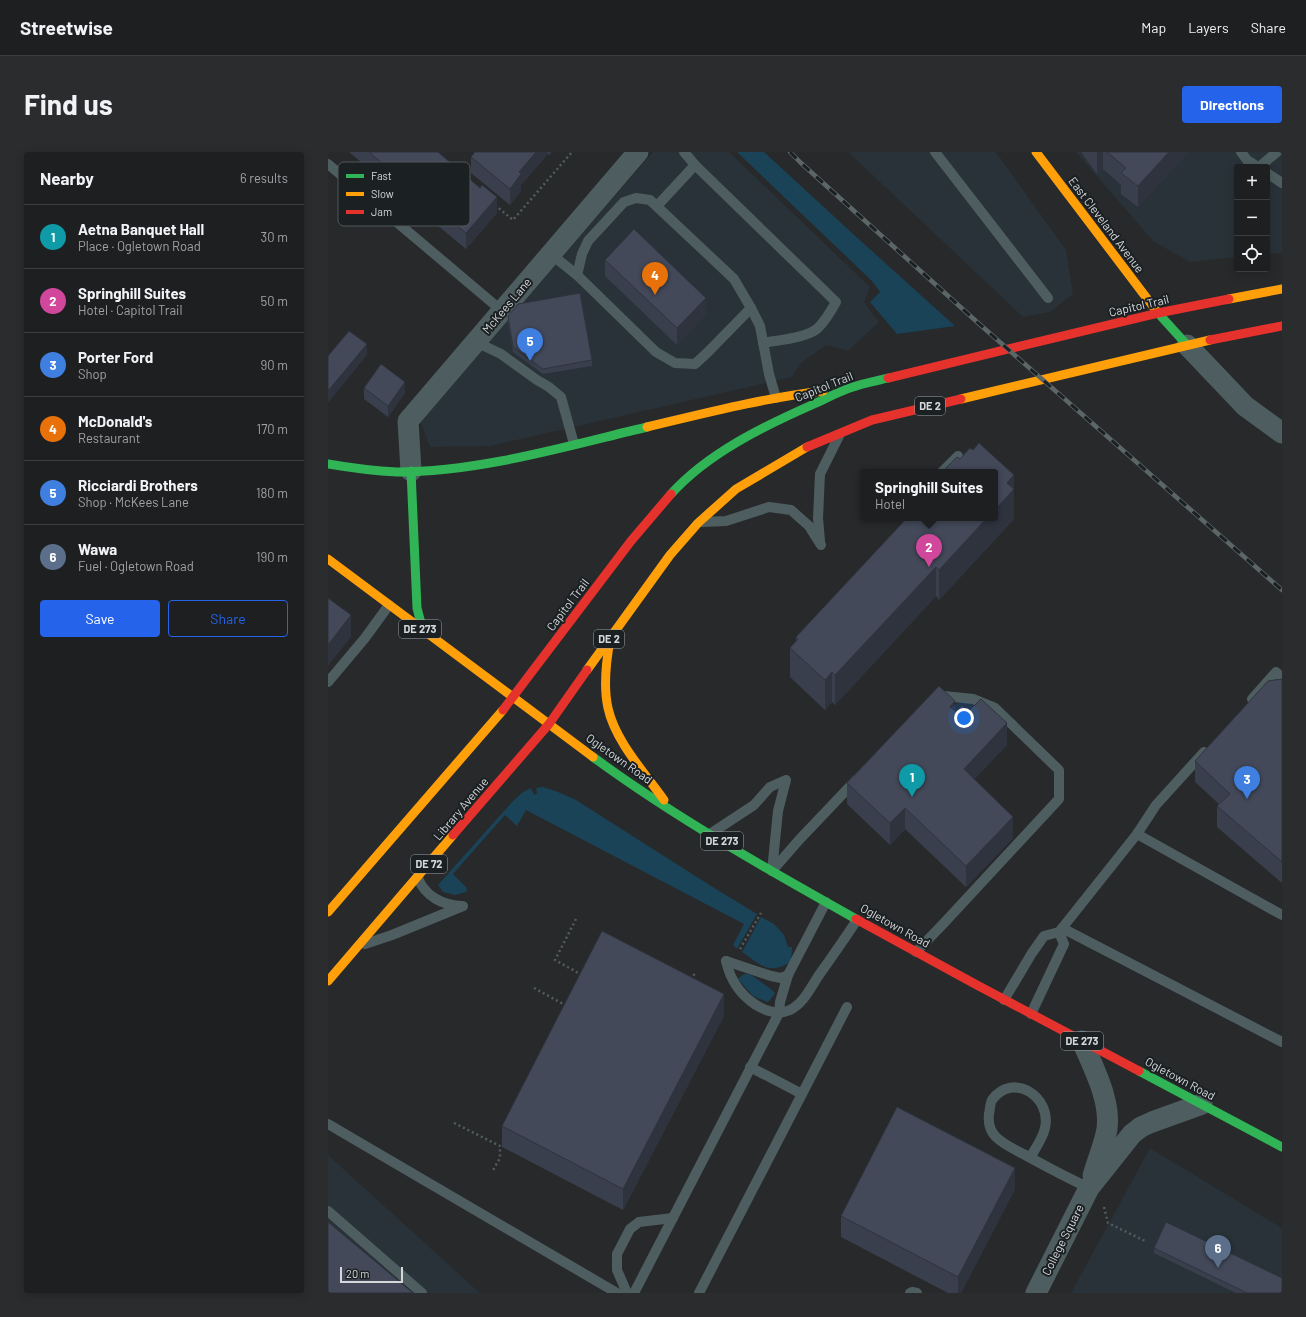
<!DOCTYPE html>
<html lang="en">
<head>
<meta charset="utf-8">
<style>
	body { margin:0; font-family:Barlow,sans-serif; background:#2a2c2d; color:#f1f3f6 }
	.controls { position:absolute; right:12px; top:12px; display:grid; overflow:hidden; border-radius:4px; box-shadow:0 2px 10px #0003 }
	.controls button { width:36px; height:36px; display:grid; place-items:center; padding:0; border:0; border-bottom:1px solid #3b3d3e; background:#1d1f20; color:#f1f3f6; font:20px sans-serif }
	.scale { position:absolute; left:12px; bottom:10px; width:63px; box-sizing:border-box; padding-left:4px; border:2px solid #d5d8da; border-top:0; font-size:11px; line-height:14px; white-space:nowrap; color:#d5d8da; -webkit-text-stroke:3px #1b2023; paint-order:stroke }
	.you { position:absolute; left:636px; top:566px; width:14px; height:14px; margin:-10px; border:3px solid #fff; border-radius:50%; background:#1a73e8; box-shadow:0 0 0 6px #1a73e833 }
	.badge { display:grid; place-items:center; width:26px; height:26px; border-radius:50%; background:#2563eb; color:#fff; font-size:13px; font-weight:700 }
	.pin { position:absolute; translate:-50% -33px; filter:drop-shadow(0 1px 2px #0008) }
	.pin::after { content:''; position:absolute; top:21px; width:14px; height:12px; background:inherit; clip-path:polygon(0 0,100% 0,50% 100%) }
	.popup { position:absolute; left:532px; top:317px; width:138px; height:52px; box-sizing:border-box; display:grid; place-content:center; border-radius:4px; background:#1d1f20; filter:drop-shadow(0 1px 3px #0005); font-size:13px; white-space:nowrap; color:#a0a2a5 }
	.popup b { font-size:15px; color:#f1f3f6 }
	.popup::after { content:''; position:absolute; left:50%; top:100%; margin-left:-8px; border:8px solid transparent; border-top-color:#1d1f20 }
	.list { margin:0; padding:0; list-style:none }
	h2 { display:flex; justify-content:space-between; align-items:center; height:52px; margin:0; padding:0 16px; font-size:17px }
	h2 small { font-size:13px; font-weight:400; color:#a0a2a5 }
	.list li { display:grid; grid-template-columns:26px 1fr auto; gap:12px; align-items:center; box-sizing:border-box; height:64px; padding:0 16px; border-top:1px solid #3b3d3e }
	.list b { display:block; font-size:15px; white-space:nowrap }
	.list p { margin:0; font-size:13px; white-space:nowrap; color:#a0a2a5 }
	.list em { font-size:13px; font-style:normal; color:#a0a2a5 }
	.actions { display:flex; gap:8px; padding:12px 16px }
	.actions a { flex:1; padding:9px 0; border:1px solid #2563eb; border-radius:4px; text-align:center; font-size:14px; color:#2563eb }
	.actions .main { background:#2563eb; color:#fff }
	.icon { flex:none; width:22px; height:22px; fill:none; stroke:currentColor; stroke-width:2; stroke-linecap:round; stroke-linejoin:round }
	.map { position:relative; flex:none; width:954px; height:1141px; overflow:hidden; border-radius:4px }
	header { display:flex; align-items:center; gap:24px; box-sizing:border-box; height:56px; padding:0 20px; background:#1d1f20; border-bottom:1px solid #3b3d3e }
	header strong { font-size:19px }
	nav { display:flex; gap:22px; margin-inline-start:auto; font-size:14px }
	.intro { display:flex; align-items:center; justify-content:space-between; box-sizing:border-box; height:96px; padding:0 24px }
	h1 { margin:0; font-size:28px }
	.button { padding:10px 18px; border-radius:4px; background:#2563eb; color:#fff; font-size:14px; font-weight:700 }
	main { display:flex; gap:24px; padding:0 24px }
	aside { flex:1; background:#1d1f20; border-radius:4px; box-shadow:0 2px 10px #0003 }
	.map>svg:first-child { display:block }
	.built { fill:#293238 }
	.green { fill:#1a4358 }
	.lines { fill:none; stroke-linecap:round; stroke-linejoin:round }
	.path { stroke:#525d5e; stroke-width:2.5; stroke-dasharray:2 3; stroke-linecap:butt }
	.lane { stroke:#4e5e60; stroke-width:10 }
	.street { stroke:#4e5e60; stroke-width:21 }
	.fast { stroke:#30b455; stroke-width:9 }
	.slow { stroke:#ff9f0a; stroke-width:9 }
	.jam { stroke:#e5322d; stroke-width:9 }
	.rail-casing { stroke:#5d6667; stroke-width:4.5 }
	.rail { stroke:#1b2023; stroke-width:3; stroke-dasharray:9; stroke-linecap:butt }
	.wall { fill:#3a3f4d }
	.shaded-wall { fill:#2f333e }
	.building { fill:#434959; stroke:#2f333e }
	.labels { text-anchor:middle; stroke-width:4; stroke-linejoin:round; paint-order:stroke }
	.shield { fill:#1b2023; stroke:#9da1a3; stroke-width:1 }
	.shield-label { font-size:11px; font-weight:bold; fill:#d5d8da }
	.street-label { font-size:12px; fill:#d5d8da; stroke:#1b2023 }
	.key { fill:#1b2023; stroke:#53575a; stroke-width:1 }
	.key-label { font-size:11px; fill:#d5d8da }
</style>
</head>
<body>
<header>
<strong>Streetwise</strong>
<nav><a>Map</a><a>Layers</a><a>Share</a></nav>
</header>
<div class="intro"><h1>Find us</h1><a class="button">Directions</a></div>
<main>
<aside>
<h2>Nearby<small>6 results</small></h2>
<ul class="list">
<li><span class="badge" style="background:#0f9aa8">1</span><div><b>Aetna Banquet Hall</b><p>Place · Ogletown Road</p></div><em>30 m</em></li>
<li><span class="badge" style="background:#d1479c">2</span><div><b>Springhill Suites</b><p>Hotel · Capitol Trail</p></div><em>50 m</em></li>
<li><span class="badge" style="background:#3f7fe0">3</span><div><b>Porter Ford</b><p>Shop</p></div><em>90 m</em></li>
<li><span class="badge" style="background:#e8710a">4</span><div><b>McDonald's</b><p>Restaurant</p></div><em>170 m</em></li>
<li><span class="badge" style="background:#3f7fe0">5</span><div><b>Ricciardi Brothers</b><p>Shop · McKees Lane</p></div><em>180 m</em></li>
<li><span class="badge" style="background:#5c6f8a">6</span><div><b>Wawa</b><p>Fuel · Ogletown Road</p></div><em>190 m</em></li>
</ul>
<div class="actions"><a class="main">Save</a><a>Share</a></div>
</aside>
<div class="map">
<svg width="954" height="1141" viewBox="0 0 954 1141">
	<rect width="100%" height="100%" fill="#27292b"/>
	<!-- built -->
	<g class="built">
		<polygon points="325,0 401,0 542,135 536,150 551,170 520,199 498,193 472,212 464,225 162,294 102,295 92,269"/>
		<polygon points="520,0 668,0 738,98 745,142 722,160 695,165"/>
		<polygon points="748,0 954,0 954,101 939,102 939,15 909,15 909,105 862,110 825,89"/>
		<polygon points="822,996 954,1076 954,1141 743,1141"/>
		<polygon points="0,1003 152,1141 0,1141"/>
	</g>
	<!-- green -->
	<g class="green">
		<polygon points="409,0 436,0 524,81 627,174 569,182 542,150 552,140 544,129"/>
		<polygon points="215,635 230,640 248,648 383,734 429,762 409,797 405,793 416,772 198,658 189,674 177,663 125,722 139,736 138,740 127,743 115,740 110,733 185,649 195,640 203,636 206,643 209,641 208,636"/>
		<path d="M433,765L446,772L456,783L460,795H464L463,810C440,823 433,813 414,800Z"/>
		<polygon points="416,822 419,822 423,823 443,837 447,841 441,849 439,850 425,844 410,827"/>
	</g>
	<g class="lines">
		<!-- path -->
		<g class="path">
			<polyline points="167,53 185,68 244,0"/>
			<polyline points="248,767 227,808 254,823"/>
			<polyline points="412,797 433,761"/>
			<polyline points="363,828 367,821"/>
			<polyline points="206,836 239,854"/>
			<polyline points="126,971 172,994 172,1006 164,1020"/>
			<polyline points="776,1055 780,1071 817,1089"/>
		</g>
		<!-- lane -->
		<g class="lane">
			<polyline points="356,0 367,13"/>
			<polyline points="607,0 720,146"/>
			<polyline points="913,0 919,8 930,15"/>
			<polyline points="0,12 174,159"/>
			<polyline points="931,15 949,0"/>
			<polyline points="939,21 954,31"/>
			<path d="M329,54L367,13L508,150C503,159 498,168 490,176C479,186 450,188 435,191"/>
			<polyline points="223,102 249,123 328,200 347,211 367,212 380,200 423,156"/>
			<polyline points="249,123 254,102 260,89 296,50 308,46 322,48 406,127 423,156 432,174 441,222 448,246"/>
			<polyline points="148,190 173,202 209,228 221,235 233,245 246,292"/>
			<polyline points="614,320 630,304"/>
			<polyline points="374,370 398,369 441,355 463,358 481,374 493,393"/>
			<polyline points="492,389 490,366 492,322 511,284"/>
			<polyline points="0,530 37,486 61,453"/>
			<polyline points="924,547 948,520 954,526"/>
			<polyline points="382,682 426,653 442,635 458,628 450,659 444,719"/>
			<polyline points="809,682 954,763"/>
			<polyline points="444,719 471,688 528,628"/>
			<path d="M90,726C97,744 114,753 133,754"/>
			<polyline points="734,776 954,890"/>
			<polyline points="731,780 809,682 828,653 876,600"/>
			<polyline points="37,792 64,783 135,754"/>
			<polyline points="588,800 616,771 731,647 731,618 667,556 645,547 616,544 609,546"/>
			<path d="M398,809C402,827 411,842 428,853C438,859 451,863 462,858C476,851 483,835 491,823C504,805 517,786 529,768"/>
			<polyline points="398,809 443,824 453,826 460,823"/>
			<polyline points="676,848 704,801 716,784 731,780 736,792 703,862"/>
			<polyline points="422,915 474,942"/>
			<polyline points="0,972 289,1141"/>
			<path d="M702,1006C707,997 715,986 717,976C724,945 685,919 664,948C662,951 662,958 661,962C660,970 662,979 668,985C676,993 688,998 699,1004C719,1015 740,1026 761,1036"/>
			<polyline points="0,1059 94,1141"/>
			<polyline points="299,1141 289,1118 289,1102 302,1077 311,1070 345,1066"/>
			<polyline points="306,1141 451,861 452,850 460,823 498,750"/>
			<polyline points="371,1141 519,855"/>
			<polyline points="582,1141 584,1140 589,1141"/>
		</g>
		<!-- street -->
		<g class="street">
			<polyline points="859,193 917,254 954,281"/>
			<polyline points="83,319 80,269 310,0"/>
			<path d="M754,889C765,915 783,948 779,977C777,991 769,1009 765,1024"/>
			<polyline points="708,1141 761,1036 804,982 813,975 824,970 874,952"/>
		</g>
		<!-- fast -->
		<g class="fast">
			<polyline points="830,161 859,193"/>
			<path d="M0,312C23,316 46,319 69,320C152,320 239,294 319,275"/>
			<polyline points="83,319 89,456 95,479"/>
			<path d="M343,342C380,301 436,274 486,252C499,246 512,239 525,235C536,231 549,229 560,226"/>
			<path d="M265,605C348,666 439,717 528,767"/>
			<polyline points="811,919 954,995"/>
		</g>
		<!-- slow -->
		<g class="slow">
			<polyline points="708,0 830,161"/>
			<polyline points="901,147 954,137"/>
			<polyline points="633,247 882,188"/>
			<path d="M319,275C378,261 436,246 495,239"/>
			<polyline points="0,407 265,605"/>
			<path d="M282,488C278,510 275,534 280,556C287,589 317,621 336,648"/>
			<polyline points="259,518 342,403 370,371 408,337 479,295"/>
			<polyline points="0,760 175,558"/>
			<polyline points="0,829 125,683"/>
		</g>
		<!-- jam -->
		<g class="jam">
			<polyline points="882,188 954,174"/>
			<polyline points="560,226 830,161 901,147"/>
			<polyline points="479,295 544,268 633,247"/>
			<polyline points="175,558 303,389 343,342"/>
			<polyline points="125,683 221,572 259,518"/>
			<polyline points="528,767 647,832 811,919"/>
		</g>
		<!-- rail casing -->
		<g class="rail-casing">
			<polyline id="rail" points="462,0 473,11 649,170 954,438"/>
		</g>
		<!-- rail -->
		<use href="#rail" class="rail"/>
	</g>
	<!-- wall -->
	<g class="wall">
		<polygon points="21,0 110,0 169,61 138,97"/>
		<polygon points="147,0 224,0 222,3 220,2 193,33 193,39 182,53 143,21 143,5"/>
		<polygon points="753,0 861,0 810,55 793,42 793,33 775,17 769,22"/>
		<polygon points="277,108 378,162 349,193 277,124"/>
		<polygon points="180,164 264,208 264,214 215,222 185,200 180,170"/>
		<polygon points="36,236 77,241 60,265 36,247"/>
		<polygon points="632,307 686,337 686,367 611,448 608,444 507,553 504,550 497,558 462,525 462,496 468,489 468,485 579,366"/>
		<polygon points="954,527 954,731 889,675 889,654 891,652 867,630 867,609"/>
		<polygon points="627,560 640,560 679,593 646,627 685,686 638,735 577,677 562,693 519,652 519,631"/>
		<polygon points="396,864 295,1058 174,995 174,974"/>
		<polygon points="687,1037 633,1141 620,1141 513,1085 513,1064"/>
		<polygon points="826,1096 954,1141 908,1141 826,1101"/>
	</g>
	<!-- shaded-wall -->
	<g class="shaded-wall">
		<polygon points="208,0 220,0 220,2 193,33 193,39 182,53 182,37 191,20"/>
		<polygon points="222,0 224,0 222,3"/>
		<polygon points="769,0 775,0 775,17 769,22"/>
		<polygon points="841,0 861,0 810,55 810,34"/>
		<polygon points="169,45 169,61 138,97 138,81"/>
		<polygon points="378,146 378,162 349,193 349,176"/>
		<polygon points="39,192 39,203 0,251 0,239"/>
		<polygon points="77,230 77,241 60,265 60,254"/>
		<polygon points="686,323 686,367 611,448 611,418 659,366 667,366 667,358 679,331"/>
		<polygon points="608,415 608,444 507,553 507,523"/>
		<polygon points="23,463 23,485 0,514 0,493"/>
		<polygon points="504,520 504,550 497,558 497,528"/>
		<polygon points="627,549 627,570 622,555"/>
		<polygon points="679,571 679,593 636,638 636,617"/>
		<polygon points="577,656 577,677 562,693 562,671"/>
		<polygon points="685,665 685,686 638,735 638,714"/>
		<polygon points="396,842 396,864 295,1058 295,1037"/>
		<polygon points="687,1016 687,1037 633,1141 630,1141 630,1125"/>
	</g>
	<!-- building -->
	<g class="building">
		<polygon points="41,0 110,0 152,36 154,33 169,45 138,81"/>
		<polygon points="147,0 208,0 191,20 193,22 182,37 143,5"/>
		<polygon points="779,0 841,0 810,34 793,21 798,16"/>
		<polygon points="306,77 378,146 349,176 277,108"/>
		<polygon points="252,141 264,208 215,217 185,195 180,164 190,152"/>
		<polygon points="21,179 39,192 0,239 0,204"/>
		<polygon points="53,212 77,230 60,254 36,236"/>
		<polygon points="651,291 686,323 679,331 686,337 667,358 667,320 614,320 629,305 632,307 642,296 645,298"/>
		<polygon points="579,366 659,366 611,418 608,415 507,523 504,520 497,528 462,496 470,487 468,485"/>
		<polygon points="0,446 23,463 0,493"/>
		<polygon points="954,527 954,710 889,654 902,642 867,609 940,529"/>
		<polygon points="611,534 627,549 622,555 628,560 634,554 640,560 653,547 679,571 636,617 685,665 638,714 577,656 562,671 519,631"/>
		<polygon points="274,779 396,842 295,1037 174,974"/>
		<polygon points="569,955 687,1016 630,1125 513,1064"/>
		<polygon points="0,1070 85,1141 0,1141"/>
		<polygon points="838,1070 954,1126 954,1141 919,1141 826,1096"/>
	</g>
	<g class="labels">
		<!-- shield labels -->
		<g class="shield">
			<rect x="587" y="245" width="30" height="18" rx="3"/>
			<rect x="71" y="468" width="42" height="18" rx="3"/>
			<rect x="266" y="478" width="30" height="18" rx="3"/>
			<rect x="373" y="680" width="42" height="18" rx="3"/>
			<rect x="83" y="703" width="36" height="18" rx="3"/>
			<rect x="733" y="880" width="42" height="18" rx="3"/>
		</g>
		<g class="shield-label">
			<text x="602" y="258">DE 2</text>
			<text x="92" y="481">DE 273</text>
			<text x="281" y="491">DE 2</text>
			<text x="394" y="693">DE 273</text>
			<text x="101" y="716">DE 72</text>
			<text x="754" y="893">DE 273</text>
		</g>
		<!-- street labels -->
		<g class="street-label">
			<text transform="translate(778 73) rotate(53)" y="4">East Cleveland Avenue</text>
			<text transform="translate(179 154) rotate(-50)" y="4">McKees Lane</text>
			<text transform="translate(811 154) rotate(-13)" y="4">Capitol Trail</text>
			<text transform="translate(496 235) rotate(-22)" y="4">Capitol Trail</text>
			<text transform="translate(240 453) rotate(-53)" y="4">Capitol Trail</text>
			<text transform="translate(291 607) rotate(35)" y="4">Ogletown Road</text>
			<text transform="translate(133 657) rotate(-50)" y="4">Library Avenue</text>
			<text transform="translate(567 774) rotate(29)" y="4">Ogletown Road</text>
			<text transform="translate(852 927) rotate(28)" y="4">Ogletown Road</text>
			<text transform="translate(735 1088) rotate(-63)" y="4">College Square</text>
		</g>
	</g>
	<!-- legend -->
	<rect x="10" y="10" width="132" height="64" rx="6" class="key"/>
	<rect x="18" y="22" width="18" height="4" fill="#30b455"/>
	<rect x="18" y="40" width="18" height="4" fill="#ff9f0a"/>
	<rect x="18" y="58" width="18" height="4" fill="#e5322d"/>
	<g class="key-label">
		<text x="43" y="28">Fast</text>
		<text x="43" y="46">Slow</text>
		<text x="43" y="64">Jam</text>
	</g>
</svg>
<div class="controls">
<button>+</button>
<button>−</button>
<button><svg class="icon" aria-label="locate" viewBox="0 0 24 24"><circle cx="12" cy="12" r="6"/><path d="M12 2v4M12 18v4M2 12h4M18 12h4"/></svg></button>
</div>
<div class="scale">20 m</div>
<div class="you"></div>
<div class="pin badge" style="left:584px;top:645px;background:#0f9aa8">1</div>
<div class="pin badge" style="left:601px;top:415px;background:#d1479c">2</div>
<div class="popup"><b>Springhill Suites</b>Hotel</div>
<div class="pin badge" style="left:919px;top:647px;background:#3f7fe0">3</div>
<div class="pin badge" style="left:327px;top:143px;background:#e8710a">4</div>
<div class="pin badge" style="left:202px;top:209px;background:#3f7fe0">5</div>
<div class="pin badge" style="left:890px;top:1116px;background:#5c6f8a">6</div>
</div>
</main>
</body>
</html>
